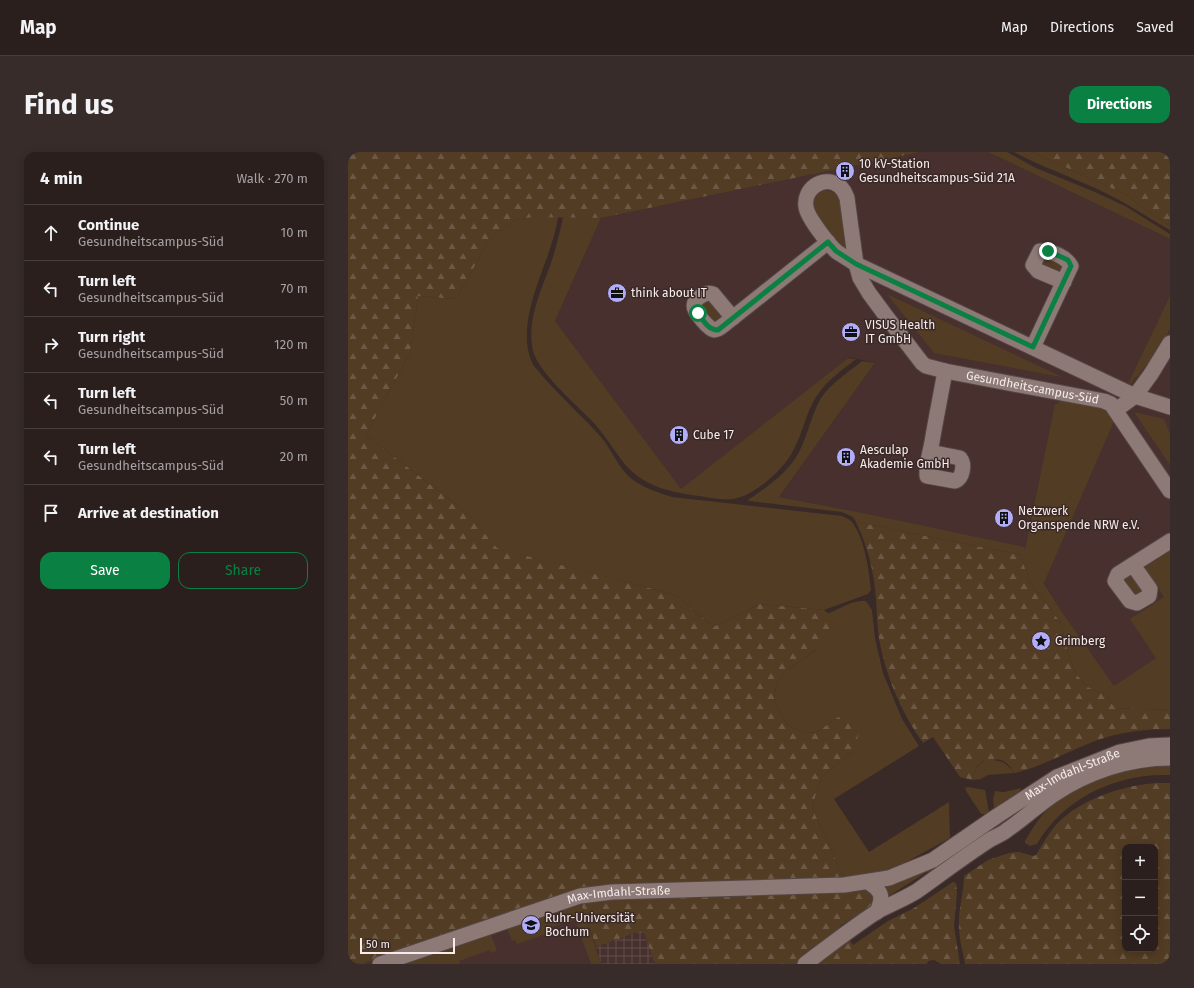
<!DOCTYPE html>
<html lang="en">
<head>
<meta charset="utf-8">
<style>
	body { margin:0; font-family:"Fira Sans",sans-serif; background:#372c2a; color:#f1f3f6 }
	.controls { position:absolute; right:12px; bottom:12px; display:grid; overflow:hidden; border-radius:8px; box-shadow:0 2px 10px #0003 }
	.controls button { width:36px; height:36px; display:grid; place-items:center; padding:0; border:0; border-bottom:1px solid #473d3b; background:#2b1f1d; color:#f1f3f6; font:20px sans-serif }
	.scale { position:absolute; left:12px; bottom:10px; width:95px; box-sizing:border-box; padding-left:4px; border:2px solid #f7eceb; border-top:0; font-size:11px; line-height:14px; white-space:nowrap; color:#f7eceb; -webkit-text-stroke:3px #392927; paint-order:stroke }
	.stop { position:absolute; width:12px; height:12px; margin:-9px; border:3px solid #0b8043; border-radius:50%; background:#fff }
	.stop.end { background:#0b8043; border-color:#fff; box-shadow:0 1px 4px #0008 }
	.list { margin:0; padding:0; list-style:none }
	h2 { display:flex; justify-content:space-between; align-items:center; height:52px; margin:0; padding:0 16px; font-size:17px }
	h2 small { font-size:13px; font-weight:400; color:#a6a2a4 }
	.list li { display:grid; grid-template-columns:26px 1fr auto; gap:12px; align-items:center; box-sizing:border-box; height:56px; padding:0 16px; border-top:1px solid #473d3b }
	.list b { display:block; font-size:15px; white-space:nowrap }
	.list p { margin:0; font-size:13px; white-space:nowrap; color:#a6a2a4 }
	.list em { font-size:13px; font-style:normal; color:#a6a2a4 }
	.actions { display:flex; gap:8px; padding:12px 16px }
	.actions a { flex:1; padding:9px 0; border:1px solid #0b8043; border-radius:12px; text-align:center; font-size:14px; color:#0b8043 }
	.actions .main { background:#0b8043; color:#fff }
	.icon { flex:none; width:22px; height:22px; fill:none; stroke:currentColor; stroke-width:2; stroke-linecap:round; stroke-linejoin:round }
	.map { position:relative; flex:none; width:822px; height:812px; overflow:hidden; border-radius:12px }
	header { display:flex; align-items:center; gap:24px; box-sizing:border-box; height:56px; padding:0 20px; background:#2b1f1d; border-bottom:1px solid #473d3b }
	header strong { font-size:19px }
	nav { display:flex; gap:22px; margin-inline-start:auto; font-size:14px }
	.intro { display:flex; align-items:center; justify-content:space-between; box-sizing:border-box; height:96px; padding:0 24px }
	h1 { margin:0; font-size:28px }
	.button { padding:10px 18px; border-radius:12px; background:#0b8043; color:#fff; font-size:14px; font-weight:700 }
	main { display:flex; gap:24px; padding:0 24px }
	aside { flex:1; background:#2b1f1d; border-radius:12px; box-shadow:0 2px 10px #0003 }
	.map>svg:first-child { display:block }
	.built { fill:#47302d }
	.industrial { fill:url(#industrial-grid) }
	.green { fill:#533c24 }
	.forest { fill:url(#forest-firs); fill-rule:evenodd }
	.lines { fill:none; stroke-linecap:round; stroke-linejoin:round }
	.minor-casing { stroke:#544645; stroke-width:17 }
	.minor { stroke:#8d7a77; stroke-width:15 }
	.route { stroke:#0b8043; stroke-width:5 }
	.labels { text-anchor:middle; stroke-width:3; stroke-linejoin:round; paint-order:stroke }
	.poi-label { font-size:12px; fill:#f7eceb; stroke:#392927; text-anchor:start }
	.street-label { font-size:12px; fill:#f7eceb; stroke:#392927 }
</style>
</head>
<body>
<header>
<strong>Map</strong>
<nav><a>Map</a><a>Directions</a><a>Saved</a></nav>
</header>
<div class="intro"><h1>Find us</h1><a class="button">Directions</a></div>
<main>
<aside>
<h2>4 min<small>Walk · 270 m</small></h2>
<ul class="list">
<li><svg class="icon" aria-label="ahead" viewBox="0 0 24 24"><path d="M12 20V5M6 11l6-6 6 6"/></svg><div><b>Continue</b><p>Gesundheitscampus-Süd</p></div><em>10 m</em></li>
<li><svg class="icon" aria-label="left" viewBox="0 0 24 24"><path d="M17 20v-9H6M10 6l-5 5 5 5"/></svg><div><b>Turn left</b><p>Gesundheitscampus-Süd</p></div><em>70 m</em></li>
<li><svg class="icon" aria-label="right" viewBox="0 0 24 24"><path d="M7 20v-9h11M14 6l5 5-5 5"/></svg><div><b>Turn right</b><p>Gesundheitscampus-Süd</p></div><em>120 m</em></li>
<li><svg class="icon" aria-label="left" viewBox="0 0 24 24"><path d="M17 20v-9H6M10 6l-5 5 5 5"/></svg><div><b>Turn left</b><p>Gesundheitscampus-Süd</p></div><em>50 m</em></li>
<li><svg class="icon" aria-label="left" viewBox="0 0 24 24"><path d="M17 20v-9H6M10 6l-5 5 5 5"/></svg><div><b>Turn left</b><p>Gesundheitscampus-Süd</p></div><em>20 m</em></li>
<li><svg class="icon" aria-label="arrive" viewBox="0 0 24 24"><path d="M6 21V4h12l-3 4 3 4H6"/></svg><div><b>Arrive at destination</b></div></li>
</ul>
<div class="actions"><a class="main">Save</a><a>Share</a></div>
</aside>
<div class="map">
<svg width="822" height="812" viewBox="0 0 822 812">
	<defs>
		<pattern id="industrial-grid" width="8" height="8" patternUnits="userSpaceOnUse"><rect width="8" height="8" fill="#47302d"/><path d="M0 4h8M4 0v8" fill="none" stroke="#624e4c"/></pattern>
		<pattern id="forest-firs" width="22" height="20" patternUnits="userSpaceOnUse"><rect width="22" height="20" fill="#533c24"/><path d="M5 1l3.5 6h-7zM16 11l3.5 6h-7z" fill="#6c5844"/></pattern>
	</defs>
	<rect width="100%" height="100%" fill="#392927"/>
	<!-- built -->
	<g class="built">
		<polygon points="572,0 640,0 822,87 822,540 767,538 714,460 677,398 505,359 431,345 527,211 501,205 333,338 207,169 253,66"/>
		<polygon points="230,737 233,752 253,812 15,812"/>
	</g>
	<!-- industrial -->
	<polygon class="industrial" points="295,778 307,812 253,812 248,795"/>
	<!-- green -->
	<g class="green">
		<polygon points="640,0 659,0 688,16 747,40 777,54 822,82 822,87"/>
		<path d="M666,0H684L781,44L787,50L822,74V78C797,64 774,48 747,36C720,24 692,14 666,0Z"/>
		<path d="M476,38C482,39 487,40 490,44C498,53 498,79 499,90L497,95L493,96C482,82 448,52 476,38Z"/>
		<path d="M185,65H210C204,107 176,147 179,191C180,198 182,208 186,214C190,219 194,223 198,228C215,247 235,265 253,285C265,299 271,319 288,330C299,337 312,341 324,345L494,364C498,366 504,368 506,373C517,390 521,418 523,438L520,442L476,458L412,452L365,475L328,443L148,396L119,361L18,283L62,201L70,144L108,147L142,87L167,68Z"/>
		<path d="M215,65L253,66L207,169L333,337L500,206L508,207C494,218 478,229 468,245C458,261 455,280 446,297C438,315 412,338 393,345C381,350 364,346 351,344C320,340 292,334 272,306C262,292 253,278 241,266C226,251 190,219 185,199C178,169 193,139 203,111C208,96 212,80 215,65Z"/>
		<polygon points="695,105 716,112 712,121 693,115"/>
		<polygon points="539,142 714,225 586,201"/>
		<polygon points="822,144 822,177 801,213 799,212 789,225 786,226 784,231 780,232"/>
		<polygon points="361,148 373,163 373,167 367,173 354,156 355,151"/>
		<path d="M514,209L527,211L431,345L505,359L676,395L677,398L707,252H710L711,248L755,257L760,261L766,269L696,431L714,460L766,534L808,506L782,467L816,445L797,415L822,398V558L767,556L757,543L740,535L728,522L720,502L713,471L683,432L672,403L508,370L505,365L494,360L401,349L400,348C419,335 440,321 451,300C460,283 463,263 473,246C483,231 501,220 514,209Z"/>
		<polygon points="786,260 816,267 822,282 822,313"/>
		<polygon points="783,422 796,440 789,445 775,429 776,425"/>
		<polygon points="513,449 518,449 524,458 527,486 535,521 554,567 571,594 486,647 521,700 601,650 602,686 540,720 496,726 464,656 473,625 506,599 490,565 469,580 458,581 444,576 435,567 426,547 429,530 438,519 469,497 486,466 479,462 503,451"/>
		<path d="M638,608C653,608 656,609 667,621L640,623L633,627L624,628C626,618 629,613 638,608Z"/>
		<path d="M822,610V623C770,621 716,645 689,692L682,694L677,691V689C684,677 691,665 702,655C730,630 785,614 822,610Z"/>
		<polygon points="620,635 637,638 641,660 637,662 633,662 618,639 617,636"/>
		<polygon points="673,636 671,640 646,656 645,647 647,639 656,640"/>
		<path d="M631,685L633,687L581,723L579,720L539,745L536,734C574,723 599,708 631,685Z"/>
		<polygon points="229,751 230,753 233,752 253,812 243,812 227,768 197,777 198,782 169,792 167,788 164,789 158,774"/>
		<polygon points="142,780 149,799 143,801 142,798 111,809 112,812 51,812"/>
	</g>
	<!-- forest -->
	<g class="forest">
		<polygon points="0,0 572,0 253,66 185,65 167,68 142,87 108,147 70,144 62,201 18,283 119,361 149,396 328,443 365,475 412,452 476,458 486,466 489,473 488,481 481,488 438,519 429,530 426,547 435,567 444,576 458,581 469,580 490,565 502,568 511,580 506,599 473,625 464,656 496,726 504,739 521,738 527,742 526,753 492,774 505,793 540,769 566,756 605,730 608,731 609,741 606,774 612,812 593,812 586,808 580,809 579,812 307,812 295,778 248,795 233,752 230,737 15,812 0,812"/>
		<polygon points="684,0 822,0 822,74 787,50 781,44"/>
		<path d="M508,370L672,403L683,432L713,471L720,502L728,522L740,535L757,543L767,556L822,558V577C797,577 771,580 747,589C720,599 696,614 667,621C663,616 659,610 653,608C650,607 646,608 643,608C630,608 627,617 624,628L612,625L585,585L575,591C553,560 538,525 531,487C529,474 529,460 528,447C526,420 520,395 508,370Z"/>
		<path d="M809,631H822V812H617C615,800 611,787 611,775C610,758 616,741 616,724L640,708L661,701L671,700L685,704L688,703C696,690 703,676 715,666C739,645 778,633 809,631ZM777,695H807V797H777Z"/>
	</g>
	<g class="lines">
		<!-- minor casing -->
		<g class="minor-casing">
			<g id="minor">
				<path d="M385,166L365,142C359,139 346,146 346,154C346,160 361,177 366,178C371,178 374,174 377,172L480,90"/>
				<path d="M685,195L723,114C717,104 704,99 692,99L685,113L690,119L716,130"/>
				<path id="s1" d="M822,255L787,244L508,112C502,108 495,104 489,100C481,93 459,65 458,55C455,37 475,23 490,33C495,36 497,41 499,46L508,112L512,126L521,141L538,164L574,211L578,214L597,219L756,249L763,252L822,339"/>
				<polyline points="768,258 787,244 803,222 822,191"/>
				<path d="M582,300L612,306C617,312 615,326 607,329L579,324C578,312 582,301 584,290C588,266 593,242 597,219"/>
				<polyline points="785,413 802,437 801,444 789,451 782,449 767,429 770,422 822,389"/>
				<path d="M520,730C534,739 536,744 529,760"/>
				<path id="s2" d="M32,812L232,744L264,740L496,733L541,726L585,708L649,664L709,625L772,600L801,594L822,593"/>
				<path d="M457,812C481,794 505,775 530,759C543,752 556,747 569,739C593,722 618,703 643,687C649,684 654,682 659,678C675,667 689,654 705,643C739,620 781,606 822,606"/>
			</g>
		</g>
		<!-- minor -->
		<use href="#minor" class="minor"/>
	</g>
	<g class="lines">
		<!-- route -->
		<path class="route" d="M350,161C355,168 360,178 370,178L480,90L488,99L508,112L685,195L723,114L720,108L700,99"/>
	</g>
	<!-- icons -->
	<defs>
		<g id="building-disc" transform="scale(1)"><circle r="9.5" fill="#b2adf9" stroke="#392927"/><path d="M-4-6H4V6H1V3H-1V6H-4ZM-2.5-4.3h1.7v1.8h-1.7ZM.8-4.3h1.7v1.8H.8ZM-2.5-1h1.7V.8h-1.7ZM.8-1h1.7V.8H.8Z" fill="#111"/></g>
		<g id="office-disc" transform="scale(1)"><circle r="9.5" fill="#b2adf9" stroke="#392927"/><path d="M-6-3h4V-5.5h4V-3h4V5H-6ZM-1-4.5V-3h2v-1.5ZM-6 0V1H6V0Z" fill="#111"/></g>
		<g id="sight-disc" transform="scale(1)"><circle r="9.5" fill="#b2adf9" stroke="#392927"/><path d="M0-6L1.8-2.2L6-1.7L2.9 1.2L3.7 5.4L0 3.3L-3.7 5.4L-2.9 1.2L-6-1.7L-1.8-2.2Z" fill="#111"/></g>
		<g id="university-disc" transform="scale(1)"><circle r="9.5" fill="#b2adf9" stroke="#392927"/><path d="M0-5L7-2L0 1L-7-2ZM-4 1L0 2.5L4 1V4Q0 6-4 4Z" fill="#111"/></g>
	</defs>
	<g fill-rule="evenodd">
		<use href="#building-disc" x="497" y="19"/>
		<use href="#office-disc" x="269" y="141"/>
		<use href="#office-disc" x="503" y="180"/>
		<use href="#building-disc" x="331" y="283"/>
		<use href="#building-disc" x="498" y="305"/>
		<use href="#building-disc" x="656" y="366"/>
		<use href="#sight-disc" x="693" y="489"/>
		<use href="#university-disc" x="183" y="773"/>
	</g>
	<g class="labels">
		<!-- poi labels -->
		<g class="poi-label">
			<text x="511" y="16">10 kV-Station<tspan x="511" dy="14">Gesundheitscampus-Süd 21A</tspan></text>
			<text x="283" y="145">think about IT</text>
			<text x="517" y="177">VISUS Health<tspan x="517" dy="14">IT GmbH</tspan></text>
			<text x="345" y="287">Cube 17</text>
			<text x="512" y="302">Aesculap<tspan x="512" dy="14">Akademie GmbH</tspan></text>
			<text x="670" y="363">Netzwerk<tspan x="670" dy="14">Organspende NRW e.V.</tspan></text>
			<text x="707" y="493">Grimberg</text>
			<text x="197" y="770">Ruhr-Universität<tspan x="197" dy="14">Bochum</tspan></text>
		</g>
		<!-- street labels -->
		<g class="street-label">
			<text dy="4" stroke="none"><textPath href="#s1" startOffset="788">Gesundheitscampus-Süd</textPath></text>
			<text dy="4" stroke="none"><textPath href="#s2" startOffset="733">Max-Imdahl-Straße</textPath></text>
			<text dy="4" stroke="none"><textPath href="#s2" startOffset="250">Max-Imdahl-Straße</textPath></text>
		</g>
	</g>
</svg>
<div class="controls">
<button>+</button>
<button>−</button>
<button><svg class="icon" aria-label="locate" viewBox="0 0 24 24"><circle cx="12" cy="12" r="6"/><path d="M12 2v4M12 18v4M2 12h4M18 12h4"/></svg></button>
</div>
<div class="scale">50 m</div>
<div class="stop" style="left:350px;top:161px"></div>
<div class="stop end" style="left:700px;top:99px"></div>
</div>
</main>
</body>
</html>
